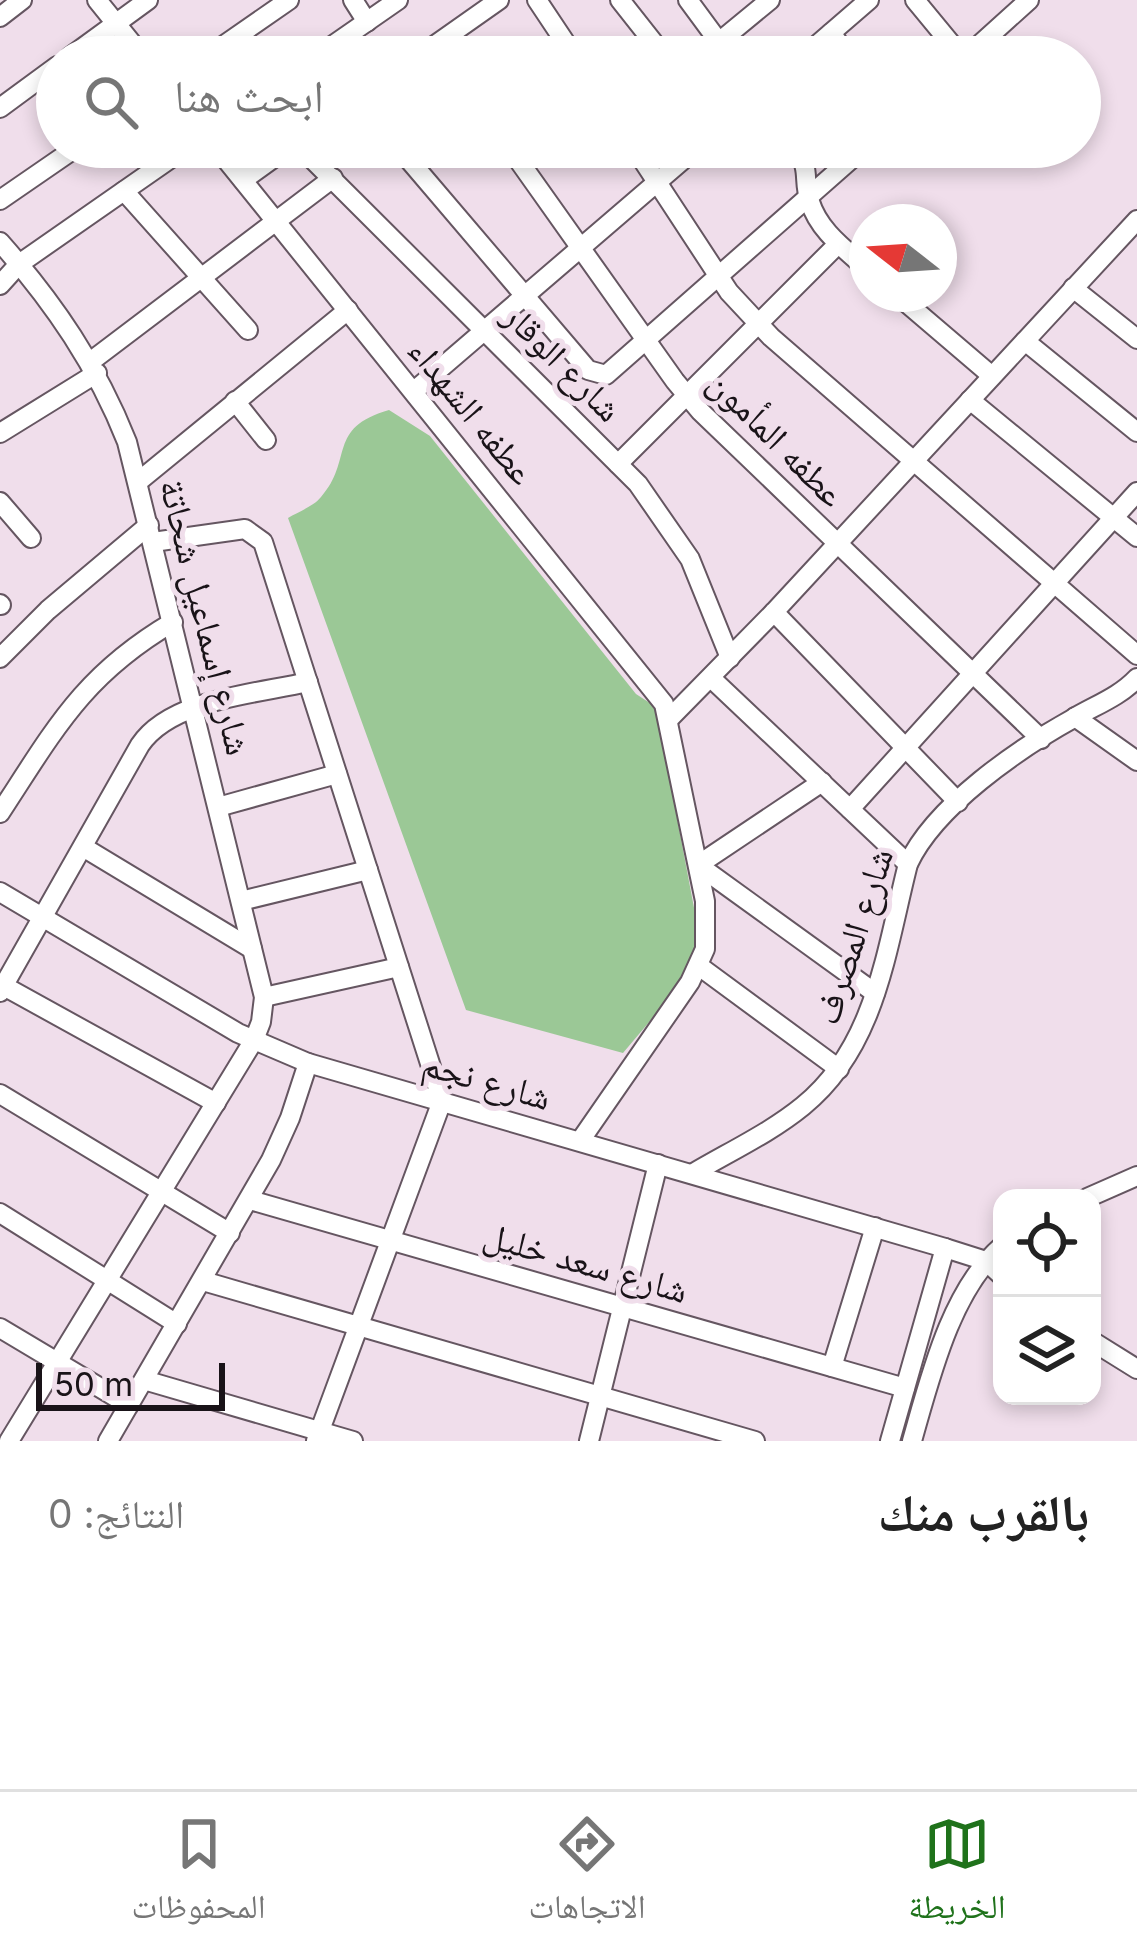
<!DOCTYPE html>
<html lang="ar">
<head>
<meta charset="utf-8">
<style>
	body { margin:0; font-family:Inter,"Noto Naskh Arabic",sans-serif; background:#f2f2f2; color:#222; direction:rtl }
	.controls { position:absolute; right:36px; bottom:36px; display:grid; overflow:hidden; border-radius:24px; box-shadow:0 6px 18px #0003 }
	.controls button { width:108px; height:108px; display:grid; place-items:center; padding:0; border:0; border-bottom:3px solid #e0e0e0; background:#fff; color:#222; font:60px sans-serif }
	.compass { position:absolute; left:849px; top:204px; width:108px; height:108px; border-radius:50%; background:#fff; box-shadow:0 6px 18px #0003; rotate:287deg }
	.scale { position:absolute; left:36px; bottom:30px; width:189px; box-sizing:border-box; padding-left:12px; border:6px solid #191318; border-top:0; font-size:33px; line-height:42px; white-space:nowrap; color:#191318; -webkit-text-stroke:9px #f0deeb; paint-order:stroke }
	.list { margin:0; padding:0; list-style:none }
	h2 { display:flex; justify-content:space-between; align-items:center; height:156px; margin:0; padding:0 48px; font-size:51px }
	h2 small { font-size:39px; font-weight:400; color:#767676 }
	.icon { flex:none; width:66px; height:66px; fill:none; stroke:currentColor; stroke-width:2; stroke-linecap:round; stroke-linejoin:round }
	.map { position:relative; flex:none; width:1137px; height:1441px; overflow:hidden; direction:ltr }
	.search { position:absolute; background:#fff; box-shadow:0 6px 18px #0003; left:36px; right:36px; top:36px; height:132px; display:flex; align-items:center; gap:30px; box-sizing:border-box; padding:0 42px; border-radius:66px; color:#767676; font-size:45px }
	.sheet { height:348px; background:#fff }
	nav { display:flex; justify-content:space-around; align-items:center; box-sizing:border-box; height:168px; border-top:3px solid #e0e0e0; background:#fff; font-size:33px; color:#767676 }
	nav a { display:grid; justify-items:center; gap:6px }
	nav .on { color:#1f721b }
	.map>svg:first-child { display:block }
	.green { fill:#9bc896 }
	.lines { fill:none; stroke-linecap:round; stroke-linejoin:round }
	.street-casing { stroke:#655661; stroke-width:22 }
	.street { stroke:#fff; stroke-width:18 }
	.labels { text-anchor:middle; stroke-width:10; stroke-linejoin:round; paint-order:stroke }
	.street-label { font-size:36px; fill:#191318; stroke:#f0deeb }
</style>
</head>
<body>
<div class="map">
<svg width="1137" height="1441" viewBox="0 0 1137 1441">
	<rect width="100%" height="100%" fill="#f0deeb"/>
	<!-- green -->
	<path class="green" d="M389,410L430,436L636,694L656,707L702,950L682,983L623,1053L466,1010L288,518C298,512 314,506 321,497C354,460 326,428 389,410Z"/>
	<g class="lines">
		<!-- street casing -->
		<g class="street-casing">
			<g id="street">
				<polyline points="97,0 143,57"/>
				<polyline points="353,0 367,22"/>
				<polyline points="537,0 575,57"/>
				<polyline points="620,0 665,57"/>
				<polyline points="688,0 730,57"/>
				<polyline points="915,0 962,57"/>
				<polyline points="0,17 22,0"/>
				<polyline points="831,33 849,57"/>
				<polyline points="719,42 770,0"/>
				<polyline points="70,57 148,0"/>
				<polyline points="207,57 289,0"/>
				<polyline points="316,57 398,0"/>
				<polyline points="418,57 499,0"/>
				<polyline points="803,57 869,0"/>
				<polyline points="966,57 1029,0"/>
				<polyline points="0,108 57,66"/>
				<polyline points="216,147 664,704 705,901 705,949 690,982 580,1141"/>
				<polyline points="300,147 638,484 690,559 730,658"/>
				<polyline points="398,147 588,370 606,375 865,147"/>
				<polyline points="509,147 675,381 700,411 1041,739"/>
				<polyline points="634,147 729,292 771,337 1137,655"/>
				<path d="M795,147C812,171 802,178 810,202C819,231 845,249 867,269"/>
				<polyline points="243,180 289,147"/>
				<polyline points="124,191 248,330"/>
				<polyline points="0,200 77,147"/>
				<path d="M0,242C54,303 97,366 127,442L264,997L261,1022L254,1040L9,1441"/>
				<polyline points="939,253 943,249"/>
				<polyline points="0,285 19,264 187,147"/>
				<polyline points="1073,288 1137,339"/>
				<polyline points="896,294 992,376"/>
				<polyline points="1025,341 1137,432"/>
				<polyline points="90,362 333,178"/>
				<polyline points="414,391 698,147"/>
				<polyline points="970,400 1137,537"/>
				<polyline points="235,401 266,440"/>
				<polyline points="0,433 97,373"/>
				<polyline points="618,464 838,244"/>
				<polyline points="139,481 348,310"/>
				<polyline points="0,502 31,538"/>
				<polyline points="153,542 245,529 263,542 442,1101 316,1441"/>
				<polyline points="0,604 1,605"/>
				<polyline points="774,612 958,802"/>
				<polyline points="0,658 48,610 149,525"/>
				<polyline points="711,678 908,864"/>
				<polyline points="1075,717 1137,761"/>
				<polyline points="668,720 774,612 1137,220"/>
				<polyline points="822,782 698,865 875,993"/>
				<polyline points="218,807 337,774"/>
				<polyline points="850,809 1137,492"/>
				<path d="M0,813C55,729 83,675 173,622"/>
				<polyline points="83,847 252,949"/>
				<polyline points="0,892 238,1033 308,1063 945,1248 986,1261 1002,1276"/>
				<polyline points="241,901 368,870"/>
				<polyline points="699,966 839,1069"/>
				<polyline points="0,984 216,1103"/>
				<path d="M0,992L140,745C171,699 256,694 308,682"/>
				<polyline points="264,997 399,967"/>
				<polyline points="0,1094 230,1233"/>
				<path d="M692,1174C729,1152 770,1133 803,1106C876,1047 886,950 908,864C935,806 1018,749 1074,718C1096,705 1119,697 1137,678"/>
				<polyline points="1087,1198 1137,1176"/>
				<polyline points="250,1200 905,1388"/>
				<polyline points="0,1213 177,1324"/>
				<polyline points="203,1281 755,1441"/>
				<polyline points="0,1328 129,1405"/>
				<polyline points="1092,1341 1137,1369"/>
				<polyline points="832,1367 875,1227"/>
				<polyline points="144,1380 353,1441"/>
				<polyline points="108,1441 271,1160 290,1118 308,1063"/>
				<polyline points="589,1441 658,1164"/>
				<polyline points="890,1441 945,1248"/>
				<path d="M912,1441C930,1378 951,1290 1002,1246"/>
			</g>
		</g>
		<!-- street -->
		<use href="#street" class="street"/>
	</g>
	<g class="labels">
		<!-- street labels -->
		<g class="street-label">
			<text transform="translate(563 362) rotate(45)" y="13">شارع الوقار</text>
			<text transform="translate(472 411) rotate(51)" y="13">عطفه الشهداء</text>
			<text transform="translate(777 438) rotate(45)" y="13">عطفه المأمون</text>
			<text transform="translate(206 617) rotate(76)" y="13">شارع إسماعيل شحاتة</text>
			<text transform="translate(853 936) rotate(-72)" y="13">شارع المصرف</text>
			<text transform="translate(487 1080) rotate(16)" y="13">شارع نجم</text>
			<text transform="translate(586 1262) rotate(16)" y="13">شارع سعد خليل</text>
		</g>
	</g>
</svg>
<div class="controls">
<button><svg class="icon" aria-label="locate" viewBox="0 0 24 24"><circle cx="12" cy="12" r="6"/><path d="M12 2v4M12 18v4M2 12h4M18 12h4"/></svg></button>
<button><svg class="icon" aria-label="layers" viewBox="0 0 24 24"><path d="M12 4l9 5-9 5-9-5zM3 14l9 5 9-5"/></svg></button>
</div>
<svg class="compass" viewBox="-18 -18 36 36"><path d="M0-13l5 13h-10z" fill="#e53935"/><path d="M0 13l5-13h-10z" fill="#767676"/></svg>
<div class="scale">50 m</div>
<div class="search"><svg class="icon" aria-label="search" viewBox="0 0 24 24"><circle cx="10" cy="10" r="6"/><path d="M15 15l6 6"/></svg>ابحث هنا</div>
</div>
<section class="sheet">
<h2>بالقرب منك<small>النتائج: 0</small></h2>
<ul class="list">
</ul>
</section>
<nav>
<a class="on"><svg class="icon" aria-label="map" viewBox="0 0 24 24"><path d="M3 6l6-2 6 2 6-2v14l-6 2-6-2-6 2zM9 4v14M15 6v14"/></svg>الخريطة</a>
<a><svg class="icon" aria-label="directions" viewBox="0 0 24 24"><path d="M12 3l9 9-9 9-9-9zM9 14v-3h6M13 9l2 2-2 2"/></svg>الاتجاهات</a>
<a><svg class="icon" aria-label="saved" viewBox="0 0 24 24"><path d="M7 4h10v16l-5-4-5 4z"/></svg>المحفوظات</a>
</nav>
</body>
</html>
